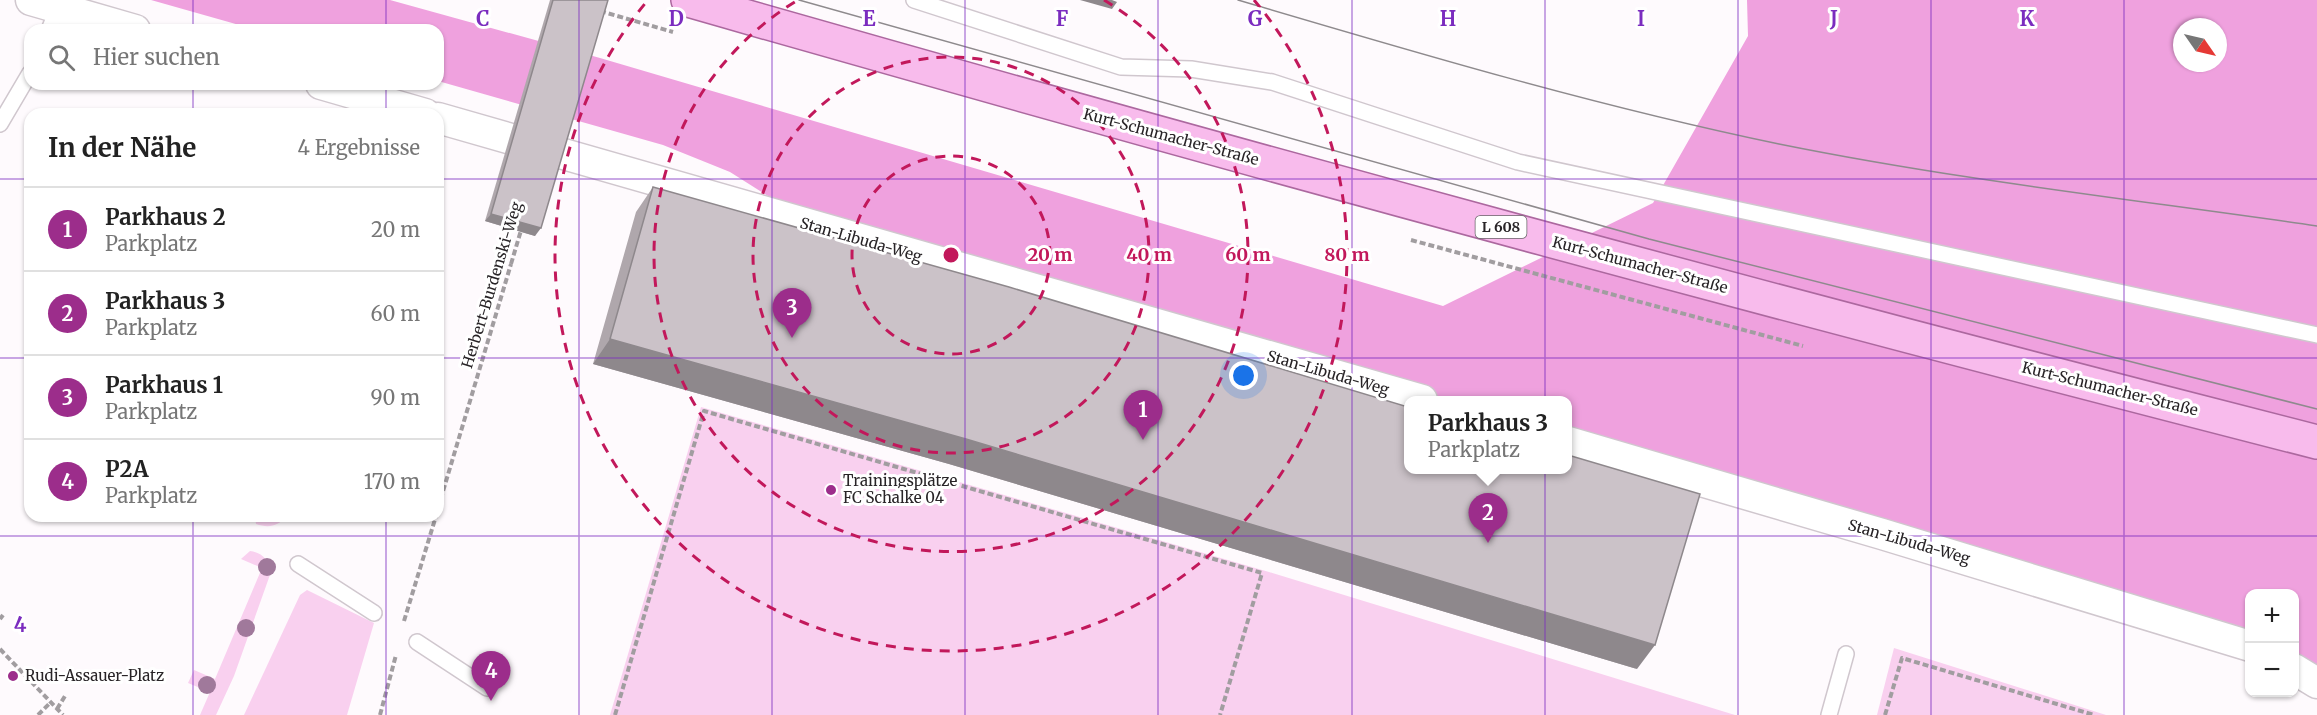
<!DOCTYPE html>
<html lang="de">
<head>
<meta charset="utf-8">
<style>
	body { margin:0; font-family:Merriweather,serif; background:#f6f6f6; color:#222 }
	.controls { position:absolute; right:18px; bottom:18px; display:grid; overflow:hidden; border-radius:12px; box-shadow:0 2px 4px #0004 }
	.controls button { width:54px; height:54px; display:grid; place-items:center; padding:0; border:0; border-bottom:2px solid #e0e0e0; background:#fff; color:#222; font:30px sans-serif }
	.compass { position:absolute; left:2173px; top:18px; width:54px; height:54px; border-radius:50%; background:#fff; box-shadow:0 2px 4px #0004; rotate:124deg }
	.you { position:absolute; left:1244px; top:376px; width:21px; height:21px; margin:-15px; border:4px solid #fff; border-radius:50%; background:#1a73e8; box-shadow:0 0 0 9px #1a73e833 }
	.badge { display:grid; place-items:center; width:39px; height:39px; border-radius:50%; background:#9c2d8b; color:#fff; font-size:20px; font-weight:700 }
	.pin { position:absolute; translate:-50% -50px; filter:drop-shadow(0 2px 3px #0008) }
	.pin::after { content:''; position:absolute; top:32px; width:21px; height:18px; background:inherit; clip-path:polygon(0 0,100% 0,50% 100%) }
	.popup { position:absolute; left:1404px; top:396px; width:168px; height:78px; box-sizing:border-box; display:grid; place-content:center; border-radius:12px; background:#fff; filter:drop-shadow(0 2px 4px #0005); font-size:20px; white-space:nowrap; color:#767676 }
	.popup b { font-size:22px; color:#222 }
	.popup::after { content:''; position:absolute; left:50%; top:100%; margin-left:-12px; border:12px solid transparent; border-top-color:#fff }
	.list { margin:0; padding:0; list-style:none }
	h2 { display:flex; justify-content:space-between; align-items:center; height:78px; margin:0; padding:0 24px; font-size:26px }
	h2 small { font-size:20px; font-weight:400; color:#767676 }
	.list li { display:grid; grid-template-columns:39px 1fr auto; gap:18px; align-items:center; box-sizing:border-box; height:84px; padding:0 24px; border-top:2px solid #e0e0e0 }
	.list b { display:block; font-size:22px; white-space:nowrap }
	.list p { margin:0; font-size:20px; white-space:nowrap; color:#767676 }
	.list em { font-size:20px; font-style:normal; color:#767676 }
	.icon { flex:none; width:33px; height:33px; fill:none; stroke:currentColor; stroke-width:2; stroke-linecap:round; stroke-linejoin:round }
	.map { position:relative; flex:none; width:2317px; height:715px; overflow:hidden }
	.search { position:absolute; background:#fff; box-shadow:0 2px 4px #0004; left:24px; top:24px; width:420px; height:66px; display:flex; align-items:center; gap:15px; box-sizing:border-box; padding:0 21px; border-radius:18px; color:#767676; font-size:22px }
	.panel { position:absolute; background:#fff; box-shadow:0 2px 4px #0004; left:24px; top:108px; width:420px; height:414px; border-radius:18px }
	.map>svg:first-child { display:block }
	.green { fill:#f9d0ef }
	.forest { fill:#efa1de; fill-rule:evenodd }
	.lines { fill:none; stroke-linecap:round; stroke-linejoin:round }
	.service-casing { stroke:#d0c7ce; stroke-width:18 }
	.minor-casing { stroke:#d0c7ce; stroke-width:33 }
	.primary-casing { stroke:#ac689f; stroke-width:36 }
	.path { stroke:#a19da0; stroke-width:4; stroke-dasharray:6 3; stroke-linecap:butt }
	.service { stroke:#fff; stroke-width:15 }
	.minor { stroke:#fff; stroke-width:30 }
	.primary { stroke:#f8bbec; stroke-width:33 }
	.tram { stroke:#8e8a8d; stroke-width:1.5 }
	.path-bridge { stroke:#a19da0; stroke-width:4; stroke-dasharray:6 3; stroke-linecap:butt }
	.tree { fill:#a0799b }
	.wall { fill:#afa7ac }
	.shaded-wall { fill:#8e888c }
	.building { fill:#cbc2c8; stroke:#8e888c; stroke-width:1.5 }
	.grid { fill:none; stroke:#7b2cbf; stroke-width:1.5; stroke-opacity:0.55 }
	.ring { fill:none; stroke:#c2185b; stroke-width:3; stroke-dasharray:10 8 }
	.poi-dot { fill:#9c2d8b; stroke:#fff; stroke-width:2 }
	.labels { text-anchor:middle; stroke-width:6; stroke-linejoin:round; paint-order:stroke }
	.shield { fill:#fff; stroke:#686668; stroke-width:1.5 }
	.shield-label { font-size:14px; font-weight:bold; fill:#282427 }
	.street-label { font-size:15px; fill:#282427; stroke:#fff }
	.poi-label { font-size:15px; fill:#282427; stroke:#fff; text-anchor:start }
	.grid-label { font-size:20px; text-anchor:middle; font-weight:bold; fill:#7b2cbf; stroke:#fff; stroke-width:6; stroke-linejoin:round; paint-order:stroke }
	.centre { fill:#c2185b; stroke:#fff; stroke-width:3 }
	.ring-label { font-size:18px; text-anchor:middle; font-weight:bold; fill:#c2185b; stroke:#fff; stroke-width:6; stroke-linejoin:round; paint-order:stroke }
</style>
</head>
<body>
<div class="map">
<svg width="2317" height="715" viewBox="0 0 2317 715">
	<rect width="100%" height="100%" fill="#fefafd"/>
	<!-- green -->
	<g class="green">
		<polygon points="701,407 1269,572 1735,715 610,715"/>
		<path d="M255,516H269L276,520L278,516H286C278,527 268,528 256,524Z"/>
		<path d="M250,551C263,553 268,560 271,572L234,676L216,715H200L210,692L188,683L194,670L215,679L262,568L241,559Z"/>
		<polygon points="307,590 374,623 347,715 244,715 300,595"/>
		<polygon points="1894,648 2106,715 1877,715"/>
	</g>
	<!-- forest -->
	<path class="forest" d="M151,0H390L600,58L1443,306L1653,203L1748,36L1747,0H2317V688L2295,673L2294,594H2250L2249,643L1568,444V400H1427L801,217L730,172L663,145L438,81V30H257ZM2182,27H2218V63H2182Z"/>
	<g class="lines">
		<!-- service casing -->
		<g class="service-casing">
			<g id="service">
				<polyline points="914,0 1121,67 1191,69 1272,82 1518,162 2317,335"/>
				<polyline points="49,30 58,8"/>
				<polyline points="0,124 30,73"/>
				<polyline points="298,564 374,613"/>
				<polyline points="417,642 487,688"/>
				<polyline points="1829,715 1846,654"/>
			</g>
		</g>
		<!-- minor casing -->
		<g class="minor-casing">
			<g id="minor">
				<polyline points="31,0 135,30"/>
				<polyline points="321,84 425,114"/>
				<polyline points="438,118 1422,400"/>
				<polyline points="1568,442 1882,534 2250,646"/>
				<polyline points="2294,669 2317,683"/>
			</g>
		</g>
		<!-- primary casing -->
		<g class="primary-casing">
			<path id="primary" d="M688,0C1229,155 1772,303 2317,442"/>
		</g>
		<!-- path -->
		<g class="path">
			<polyline points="600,11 673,32"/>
			<polyline points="1411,240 1803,346"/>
			<polyline points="438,508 511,264"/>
			<polyline points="0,619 3,615"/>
			<polyline points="404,621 436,516"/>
			<polyline points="0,649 63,715"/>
			<polyline points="57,709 65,696"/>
			<polyline points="38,715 50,703"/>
			<polyline points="380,715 396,655"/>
			<polyline points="615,715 704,411 1262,573 1220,715"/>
			<polyline points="1885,715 1902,658 2094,715"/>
		</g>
		<!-- service -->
		<use href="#service" class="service"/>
		<!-- minor -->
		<use href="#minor" class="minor"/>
		<!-- primary -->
		<use href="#primary" class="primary"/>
		<!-- tram -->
		<g class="tram">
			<polyline points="799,0 1649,239 2317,409"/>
			<path d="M1238,0C1417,53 1596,106 1779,144C1957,180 2138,200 2317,226"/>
		</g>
		<!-- path-bridge -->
		<polyline class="path-bridge" points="511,264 522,227"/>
	</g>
	<!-- trees -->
	<g class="tree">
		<circle cx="267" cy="567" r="9"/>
		<circle cx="246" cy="628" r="9"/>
		<circle cx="207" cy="685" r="9"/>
	</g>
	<!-- wall -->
	<g class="wall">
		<polygon points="550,0 608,0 535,236 485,221"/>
		<polygon points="653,187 1637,669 949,464 593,364 636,212"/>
	</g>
	<!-- shaded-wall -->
	<g class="shaded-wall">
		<polygon points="1080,0 1112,0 1117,2 1112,9"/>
		<polygon points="491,214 541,228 535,236 485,221"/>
		<polygon points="610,339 966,439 1655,645 1637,669 949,464 593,364"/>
	</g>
	<!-- building -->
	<g class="building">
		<polygon points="553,0 608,0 541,228 491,214"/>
		<polygon points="653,187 1009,287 1408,407 1408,470 1568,470 1568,455 1700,494 1655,645 966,439 610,339"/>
	</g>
	<!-- grid -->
	<path class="grid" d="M193,0V30M386,0V30M579,0V715M772,0V715M965,0V715M1158,0V715M1352,0V715M1545,0V715M1738,0V715M1931,0V715M2124,0V715M193,84V114M386,84V114M0,179H30M438,179H2317M0,358H30M438,358H2317M193,516V715M386,516V715M0,536H2317"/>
	<!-- distance rings -->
	<g class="ring">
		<circle cx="951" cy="255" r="99"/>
		<circle cx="951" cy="255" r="198"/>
		<path d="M1104 0A297 297 0 1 1 798 0"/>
		<path d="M1254 0A396 396 0 1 1 648 0"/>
	</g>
	<!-- markers -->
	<g class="poi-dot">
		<circle cx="831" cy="490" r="6"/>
		<circle cx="13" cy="676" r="6"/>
	</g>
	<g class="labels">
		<!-- shield labels -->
		<rect class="shield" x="1475.5" y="216" width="51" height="22" rx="4.5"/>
		<g class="shield-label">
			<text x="1501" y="232">L 608</text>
		</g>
		<!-- street labels -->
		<g class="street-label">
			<text transform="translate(1171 137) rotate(15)" y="5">Kurt-Schumacher-Straße</text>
			<text transform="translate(861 240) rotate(16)" y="5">Stan-Libuda-Weg</text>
			<text transform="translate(1640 265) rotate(15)" y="5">Kurt-Schumacher-Straße</text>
			<text transform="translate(492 285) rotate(-73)" y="5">Herbert-Burdenski-Weg</text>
			<text transform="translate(1328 373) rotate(16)" y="5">Stan-Libuda-Weg</text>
			<text transform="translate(2110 389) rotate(14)" y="5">Kurt-Schumacher-Straße</text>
			<text transform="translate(1909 542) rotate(16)" y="5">Stan-Libuda-Weg</text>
		</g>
		<!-- poi labels -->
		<g class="poi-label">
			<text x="843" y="486">Trainingsplätze<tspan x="843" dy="17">FC Schalke 04</tspan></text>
			<text x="25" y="681">Rudi-Assauer-Platz</text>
		</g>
	</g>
	<g class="grid-label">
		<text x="483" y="26">C</text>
		<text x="676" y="26">D</text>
		<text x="869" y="26">E</text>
		<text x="1062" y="26">F</text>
		<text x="1255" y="26">G</text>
		<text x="1448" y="26">H</text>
		<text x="1641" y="26">I</text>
		<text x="1834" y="26">J</text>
		<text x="2027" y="26">K</text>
		<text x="20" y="632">4</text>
	</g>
	<circle cx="951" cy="255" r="9" class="centre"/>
	<g class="ring-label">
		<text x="1050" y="261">20 m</text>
		<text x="1149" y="261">40 m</text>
		<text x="1248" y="261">60 m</text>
		<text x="1347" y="261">80 m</text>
	</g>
</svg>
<div class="controls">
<button>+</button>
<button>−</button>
</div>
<svg class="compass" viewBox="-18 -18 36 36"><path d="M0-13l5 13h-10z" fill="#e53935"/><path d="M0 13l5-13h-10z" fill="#767676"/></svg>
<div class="you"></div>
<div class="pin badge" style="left:1143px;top:440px">1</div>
<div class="pin badge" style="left:1488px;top:543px">2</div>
<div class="popup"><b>Parkhaus 3</b>Parkplatz</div>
<div class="pin badge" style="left:792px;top:338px">3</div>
<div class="pin badge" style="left:491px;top:701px">4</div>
<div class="search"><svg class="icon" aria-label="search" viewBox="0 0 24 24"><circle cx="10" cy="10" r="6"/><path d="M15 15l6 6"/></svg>Hier suchen</div>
<section class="panel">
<h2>In der Nähe<small>4 Ergebnisse</small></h2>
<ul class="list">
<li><span class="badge">1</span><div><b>Parkhaus 2</b><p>Parkplatz</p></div><em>20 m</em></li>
<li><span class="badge">2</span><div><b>Parkhaus 3</b><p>Parkplatz</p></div><em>60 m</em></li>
<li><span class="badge">3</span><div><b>Parkhaus 1</b><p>Parkplatz</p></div><em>90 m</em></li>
<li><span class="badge">4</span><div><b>P2A</b><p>Parkplatz</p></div><em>170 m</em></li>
</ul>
</section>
</div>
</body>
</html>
